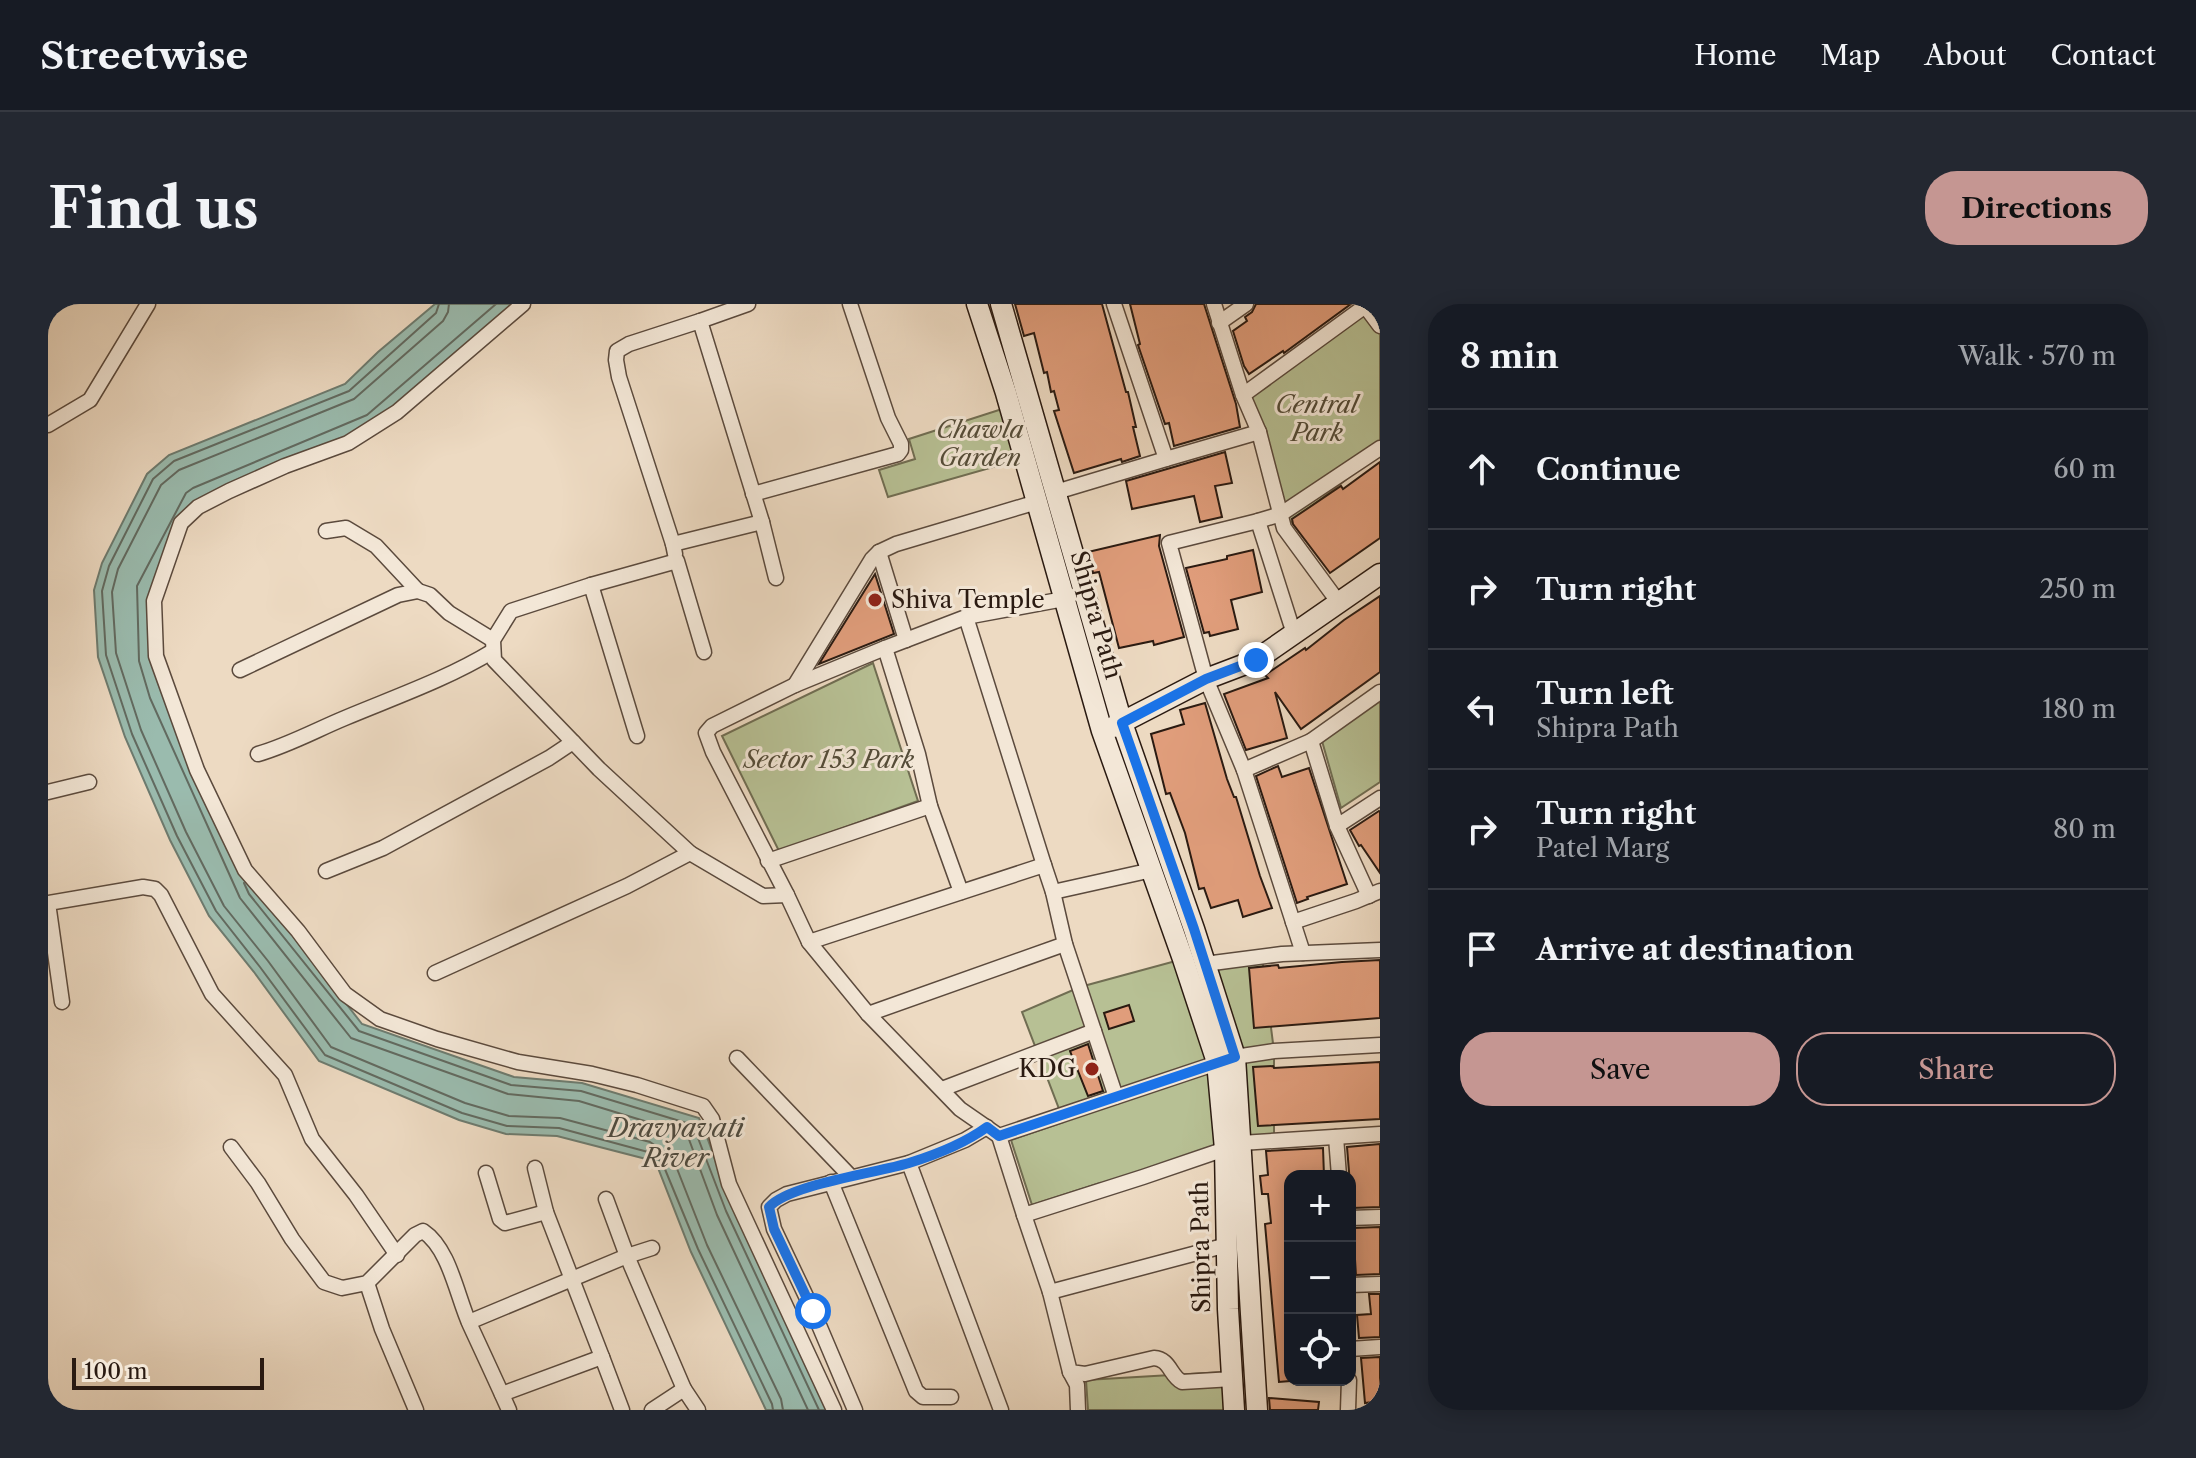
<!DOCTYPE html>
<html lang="en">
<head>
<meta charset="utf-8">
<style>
	body { margin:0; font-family:"Libre Caslon Text",serif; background:#242831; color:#f1f3f6 }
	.controls { position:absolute; right:24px; bottom:24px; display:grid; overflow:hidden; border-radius:16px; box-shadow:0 4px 20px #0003 }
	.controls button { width:72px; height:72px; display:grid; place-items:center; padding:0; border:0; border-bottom:2px solid #363941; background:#171b24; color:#f1f3f6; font:40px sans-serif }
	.scale { position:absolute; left:24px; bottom:20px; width:192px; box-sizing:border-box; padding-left:8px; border:4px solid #2a1a11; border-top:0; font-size:22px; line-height:28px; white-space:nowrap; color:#2a1a11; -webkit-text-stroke:6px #f3e7d7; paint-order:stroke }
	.stop { position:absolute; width:24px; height:24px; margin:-18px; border:6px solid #1a73e8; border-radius:50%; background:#fff }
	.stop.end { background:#1a73e8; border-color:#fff; box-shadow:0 2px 8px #0008 }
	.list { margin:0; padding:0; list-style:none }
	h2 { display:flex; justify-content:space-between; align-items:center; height:104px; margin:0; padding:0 32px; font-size:34px }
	h2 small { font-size:26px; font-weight:400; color:#9ea1a6 }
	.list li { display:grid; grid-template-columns:52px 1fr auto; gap:24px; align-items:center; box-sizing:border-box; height:120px; padding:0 32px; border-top:2px solid #363941 }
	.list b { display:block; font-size:30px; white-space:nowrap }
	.list p { margin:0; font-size:26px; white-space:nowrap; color:#9ea1a6 }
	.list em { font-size:26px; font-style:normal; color:#9ea1a6 }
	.actions { display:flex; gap:16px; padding:24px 32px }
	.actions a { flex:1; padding:18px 0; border:2px solid #c59692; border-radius:32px; text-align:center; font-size:28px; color:#c59692 }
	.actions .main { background:#c59692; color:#111 }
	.icon { flex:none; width:44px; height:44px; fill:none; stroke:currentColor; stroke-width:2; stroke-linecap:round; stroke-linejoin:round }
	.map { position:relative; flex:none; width:1332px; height:1106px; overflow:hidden; border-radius:32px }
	header { display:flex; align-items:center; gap:48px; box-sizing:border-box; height:112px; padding:0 40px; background:#171b24; border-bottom:2px solid #363941 }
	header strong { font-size:38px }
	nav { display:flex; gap:44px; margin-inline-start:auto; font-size:28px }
	.intro { display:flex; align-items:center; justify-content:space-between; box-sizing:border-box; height:192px; padding:0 48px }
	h1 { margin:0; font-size:56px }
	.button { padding:20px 36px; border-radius:32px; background:#c59692; color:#111; font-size:28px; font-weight:700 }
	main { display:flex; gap:48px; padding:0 48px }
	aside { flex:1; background:#171b24; border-radius:32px; box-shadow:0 4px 20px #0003 }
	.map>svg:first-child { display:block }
	.green { fill:#b7c094; stroke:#706d52; stroke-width:2 }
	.water { fill:#9abbae; stroke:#6d7b6f; stroke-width:2 }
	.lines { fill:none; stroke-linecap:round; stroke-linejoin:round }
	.shore { stroke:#626a60; stroke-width:2 }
	.building { fill:#e09d7b; stroke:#2a1a11; stroke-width:2 }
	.street-casing { stroke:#5b4a3d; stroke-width:17 }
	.secondary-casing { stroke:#2a1a11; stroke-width:23 }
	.street { stroke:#f3e7d7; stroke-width:14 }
	.secondary { stroke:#f3e7d7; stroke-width:20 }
	.route { stroke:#1a73e8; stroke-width:10 }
	.poi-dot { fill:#8f2418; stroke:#f3e7d7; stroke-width:3 }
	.labels { text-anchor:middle; stroke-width:6; stroke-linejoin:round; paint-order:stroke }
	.park-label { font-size:24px; font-style:italic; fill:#544c38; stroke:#f3e7d7 }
	.poi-label { font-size:24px; fill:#2a1a11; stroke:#f3e7d7; text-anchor:start }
	.street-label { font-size:24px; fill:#2a1a11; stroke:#f3e7d7 }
	.water-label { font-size:26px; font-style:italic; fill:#4c4a40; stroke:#f3e7d7 }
</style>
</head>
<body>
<header>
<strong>Streetwise</strong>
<nav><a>Home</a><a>Map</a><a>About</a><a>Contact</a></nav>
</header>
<div class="intro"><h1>Find us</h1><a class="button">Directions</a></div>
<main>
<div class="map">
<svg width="1332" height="1106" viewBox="0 0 1332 1106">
	<rect width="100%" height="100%" fill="#eddac2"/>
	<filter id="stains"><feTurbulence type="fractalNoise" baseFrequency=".0025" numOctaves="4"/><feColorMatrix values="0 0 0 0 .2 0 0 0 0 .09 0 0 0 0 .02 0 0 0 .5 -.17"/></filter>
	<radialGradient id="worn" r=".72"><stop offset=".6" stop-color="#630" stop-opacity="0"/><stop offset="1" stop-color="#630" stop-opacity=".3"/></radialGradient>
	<!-- green -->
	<g class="green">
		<polygon points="1317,2 1332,22 1332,149 1236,224 1195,91"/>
		<polygon points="954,105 970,156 840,193 831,166 867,155 861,135"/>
		<polygon points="825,359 870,497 731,547 674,432"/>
		<polygon points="1332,395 1332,478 1293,504 1274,437"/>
		<polygon points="1214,653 1226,747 1226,837 1056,886 1052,879 984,901 963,836 1016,818 974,708 1032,683 1135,655"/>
		<polygon points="1174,1068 1176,1106 1040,1106 1038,1076"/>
	</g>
	<!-- water -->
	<polygon class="water" points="387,0 476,0 329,126 151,201 107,284 109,356 208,584 314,720 466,773 534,779 651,814 656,825 685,904 780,1106 718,1106 643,948 610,864 598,855 509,832 458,830 411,816 271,757 206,668 161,612 122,536 77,433 50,353 46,286 54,259 99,170 121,151 297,80 330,48"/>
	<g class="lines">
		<!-- shore -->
		<g class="shore">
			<polyline points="391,0 388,9 301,87 126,157 105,175 61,262 54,287 58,351 84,430 129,532 168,607 212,663 277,751 414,809 459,822 511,824 600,848 614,858 650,945 724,1100 725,1106"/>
			<polyline points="401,0 400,8 395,17 306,95 131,166 113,181 70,265 64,288 68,349 93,426 138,528 176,602 220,657 283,743 417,799 461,812 512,814 602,838 620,850 626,857 659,941 733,1095 735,1106"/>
			<polyline points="448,0 319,111 145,184 138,189 89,282 91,357 102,394 192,594 303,734 460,790 531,797 639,830 669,911 760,1106"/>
			<polyline points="196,579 201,590 311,727 463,781 533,787 645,821 678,907 771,1106"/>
		</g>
	</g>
	<!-- building -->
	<g class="building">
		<polygon points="967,0 1054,0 1078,88 1080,88 1088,123 1085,123 1092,152 1074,158 1073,155 1026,169 1006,107 1011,106 1006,87 1003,88 999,68 996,69 986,29 976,32"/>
		<polygon points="1082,0 1156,0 1188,100 1192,123 1126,142 1121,119 1117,120 1090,41 1092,40"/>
		<polygon points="1208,0 1303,0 1236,49 1235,47 1201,70 1196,62 1185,27 1199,17 1197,13 1204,8"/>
		<polygon points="1177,148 1184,179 1167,182 1174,213 1152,218 1146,192 1084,205 1078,177"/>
		<polygon points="1332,158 1332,234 1282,269 1245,220 1244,215 1293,182 1295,185"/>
		<polygon points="1112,231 1111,242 1136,333 1106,341 1105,337 1071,344 1051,268 1045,269 1040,248"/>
		<polygon points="1205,246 1214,288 1183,296 1190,325 1162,332 1161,328 1156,329 1138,264 1179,255 1179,252"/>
		<polygon points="827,270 846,330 771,360 817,286"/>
		<polygon points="1332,292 1332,368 1253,425 1227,388 1239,434 1198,446 1176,390 1220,374 1217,371 1257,344 1258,346 1296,316"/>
		<polygon points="1157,399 1179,475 1186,493 1188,493 1212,572 1224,604 1195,613 1190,596 1163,604 1156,584 1151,585 1137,529 1122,489 1118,490 1103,430 1136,420 1132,406"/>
		<polygon points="1230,462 1234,473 1261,464 1299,580 1259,593 1260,595 1249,599 1208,472"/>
		<polygon points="1331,507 1332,508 1332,569 1313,541 1311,542 1302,526"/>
		<polygon points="1332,656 1332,714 1206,724 1201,664 1230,661 1231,664 1294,658"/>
		<polygon points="1081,701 1086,717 1061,725 1056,709"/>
		<polygon points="1040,740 1055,787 1040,792 1022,747"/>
		<polygon points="1332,758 1332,815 1210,822 1205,763 1225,762 1226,764"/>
		<polygon points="1332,840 1332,903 1304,904 1299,843"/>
		<polygon points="1275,844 1276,872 1242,872 1242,1077 1231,1078 1217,920 1223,919 1220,890 1214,890 1212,872 1220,871 1218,847"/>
		<polygon points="1332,923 1332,970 1308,971 1305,924"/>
		<polygon points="1321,990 1332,990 1332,1033 1311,1034 1309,1011 1323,1010"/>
		<polygon points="1332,1053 1332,1097 1317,1099 1313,1054"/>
		<polygon points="1221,1094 1271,1098 1270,1106 1222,1106"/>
	</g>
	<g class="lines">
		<!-- street casing -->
		<g class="street-casing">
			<g id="street">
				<polyline points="475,0 349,108 300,139 237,162 181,187 150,203 133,219 106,297 108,352 149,466 197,566 250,627 297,690 332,715 389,735 470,758 544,770 589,781 655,802 664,815 681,880 786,1106"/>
				<polyline points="1066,0 1118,155 1211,128"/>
				<polyline points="1166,0 1195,91 1211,128 1236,224 1291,299"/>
				<polyline points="1317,2 1332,22"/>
				<polyline points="652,17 700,0"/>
				<polyline points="1171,19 1198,0"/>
				<polyline points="1195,91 1320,0"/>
				<polyline points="0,121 42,96 100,0"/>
				<polyline points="1008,188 1118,155"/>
				<polyline points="705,190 850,150 853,146 853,140 840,114 802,0"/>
				<polyline points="1210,217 1121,239 1158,375 1196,466 1255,649"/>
				<polyline points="278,227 298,224 328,242 370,287"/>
				<polyline points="625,240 571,73 568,56 569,47 581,40 652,17 714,218"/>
				<polyline points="831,248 858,336"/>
				<polyline points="627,250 625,240 714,218 728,274"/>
				<polyline points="543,281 629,257 656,348"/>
				<polyline points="918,313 996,561"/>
				<polyline points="1246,330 1210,217 1233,210 1332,144"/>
				<polyline points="192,366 350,291 370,287 382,291 401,309 445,336"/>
				<polyline points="747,381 824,255 831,248 848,240 989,198"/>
				<polyline points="589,432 543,281 463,307 445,336 446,356 551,465 642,549 715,592 739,591"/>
				<path d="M210,450C241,441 268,426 297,414C347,393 399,375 445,347"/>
				<polyline points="1196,466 1263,437"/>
				<polyline points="0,488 41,478"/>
				<polyline points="1289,522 1332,494"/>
				<polyline points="720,557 882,502"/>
				<polyline points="278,567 335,544 501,454 525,438"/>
				<polyline points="913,588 882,502 870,450 837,344 918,313 1016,295"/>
				<polyline points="1005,588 1104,566"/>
				<polyline points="1321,592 1289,522 1263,437 1332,388"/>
				<polyline points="1245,618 1308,597 1332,587"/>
				<polyline points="761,638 739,591 665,448 658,429 664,422 747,381 837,344"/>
				<polyline points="1157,660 1234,650 1332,646"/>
				<polyline points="387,669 579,582 642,549"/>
				<polyline points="14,698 0,599 95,583 107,585 113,591 164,690 237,771 264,835 308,891 349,951"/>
				<polyline points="820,710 1017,640"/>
				<polyline points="689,754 802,872"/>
				<polyline points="894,785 1046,727"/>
				<polyline points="1068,793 1017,640 1005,588 996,561 761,638 820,710 912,805 951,832 1187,753 1226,747 1332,741"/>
				<polyline points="951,832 976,911 1095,873 1177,845"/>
				<polyline points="1288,833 1291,872"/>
				<polyline points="1193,839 1332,830"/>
				<path d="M183,843L210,879L244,935L276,978L294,984L319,979L367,931L375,927C402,945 409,993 422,1021C435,1049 448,1077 461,1106"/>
				<polyline points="861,859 953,1106"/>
				<polyline points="487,864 498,908"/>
				<polyline points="438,869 452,915 457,919 498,908 554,1053 454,1090"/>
				<polyline points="783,878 868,1087 875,1093 903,1093"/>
				<polyline points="558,895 579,952 636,1085"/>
				<polyline points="976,911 1002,988"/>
				<polyline points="1302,914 1332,913"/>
				<path d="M1179,941L1002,988L1022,1068L1037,1070L1106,1054C1122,1055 1122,1072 1134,1078L1185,1075"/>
				<polyline points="319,979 334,1025 368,1106"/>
				<polyline points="1302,981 1332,980"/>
				<polyline points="421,1018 579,952 604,944"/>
				<polyline points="1302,1045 1332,1043"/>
				<polyline points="554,1053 574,1106"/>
				<polyline points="1022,1068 1029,1081 1030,1106"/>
				<polyline points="604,1106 636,1085 650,1106"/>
				<polyline points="807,1106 765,1007 726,925 721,903 728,896 739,890 861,859 917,836 939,823"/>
				<polyline points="1300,1106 1301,1076"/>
			</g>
		</g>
		<!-- secondary casing -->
		<g class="secondary-casing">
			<g id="secondary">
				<polyline points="929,0 958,89 1054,427 1135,655 1169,758 1177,845 1180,1005 1186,1106"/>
				<polyline points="953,0 1074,419 1146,625 1187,753 1209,1106"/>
				<polyline points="1065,423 1158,375 1208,356 1332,270"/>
			</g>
		</g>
		<!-- street -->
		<use href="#street" class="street"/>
		<!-- secondary -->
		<use href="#secondary" class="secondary"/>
	</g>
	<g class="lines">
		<!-- route -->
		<path class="route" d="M765,1007L726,925L721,903C742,880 828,869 861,859C887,851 917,839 939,823L951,832L1187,753L1146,625L1074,419L1158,375L1208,356"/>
	</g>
	<!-- markers -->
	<g class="poi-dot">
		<circle cx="827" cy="296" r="8"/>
		<circle cx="1044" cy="765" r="8"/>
	</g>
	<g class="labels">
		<!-- park labels -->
		<g class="park-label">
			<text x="1269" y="109">Central<tspan x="1269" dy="28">Park</tspan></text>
			<text x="932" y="134">Chawla<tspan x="932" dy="28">Garden</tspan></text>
			<text x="781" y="464">Sector 153 Park</text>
		</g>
		<!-- poi labels -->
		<g class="poi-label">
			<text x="843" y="304">Shiva Temple</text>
			<text x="1028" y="773" text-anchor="end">KDG</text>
		</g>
		<!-- street labels -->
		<g class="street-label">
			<text transform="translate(1048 311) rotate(74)" y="8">Shipra Path</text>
			<text transform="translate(1153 943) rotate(-91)" y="8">Shipra Path</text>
		</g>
		<!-- water labels -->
		<g class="water-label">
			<text x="628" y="833">Dravyavati<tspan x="628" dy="30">River</tspan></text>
		</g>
	</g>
	<rect width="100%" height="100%" filter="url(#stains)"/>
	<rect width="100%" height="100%" fill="url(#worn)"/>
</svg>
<div class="controls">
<button>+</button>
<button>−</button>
<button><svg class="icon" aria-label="locate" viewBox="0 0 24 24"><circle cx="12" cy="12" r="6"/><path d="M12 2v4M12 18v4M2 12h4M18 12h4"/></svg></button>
</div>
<div class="scale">100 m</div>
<div class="stop" style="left:765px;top:1007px"></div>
<div class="stop end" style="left:1208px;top:356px"></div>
</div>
<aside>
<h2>8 min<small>Walk · 570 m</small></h2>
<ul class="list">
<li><svg class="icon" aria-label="ahead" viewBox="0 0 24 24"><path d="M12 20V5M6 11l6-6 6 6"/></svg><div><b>Continue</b></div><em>60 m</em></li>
<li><svg class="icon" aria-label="right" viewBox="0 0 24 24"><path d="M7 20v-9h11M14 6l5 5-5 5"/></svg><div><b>Turn right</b></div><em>250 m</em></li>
<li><svg class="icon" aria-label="left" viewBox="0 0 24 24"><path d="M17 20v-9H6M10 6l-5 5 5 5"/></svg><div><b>Turn left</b><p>Shipra Path</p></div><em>180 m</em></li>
<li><svg class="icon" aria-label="right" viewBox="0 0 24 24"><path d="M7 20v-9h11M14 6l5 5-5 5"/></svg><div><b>Turn right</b><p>Patel Marg</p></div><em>80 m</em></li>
<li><svg class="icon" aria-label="arrive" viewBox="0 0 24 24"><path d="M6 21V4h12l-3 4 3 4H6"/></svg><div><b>Arrive at destination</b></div></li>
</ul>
<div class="actions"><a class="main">Save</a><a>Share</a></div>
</aside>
</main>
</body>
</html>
